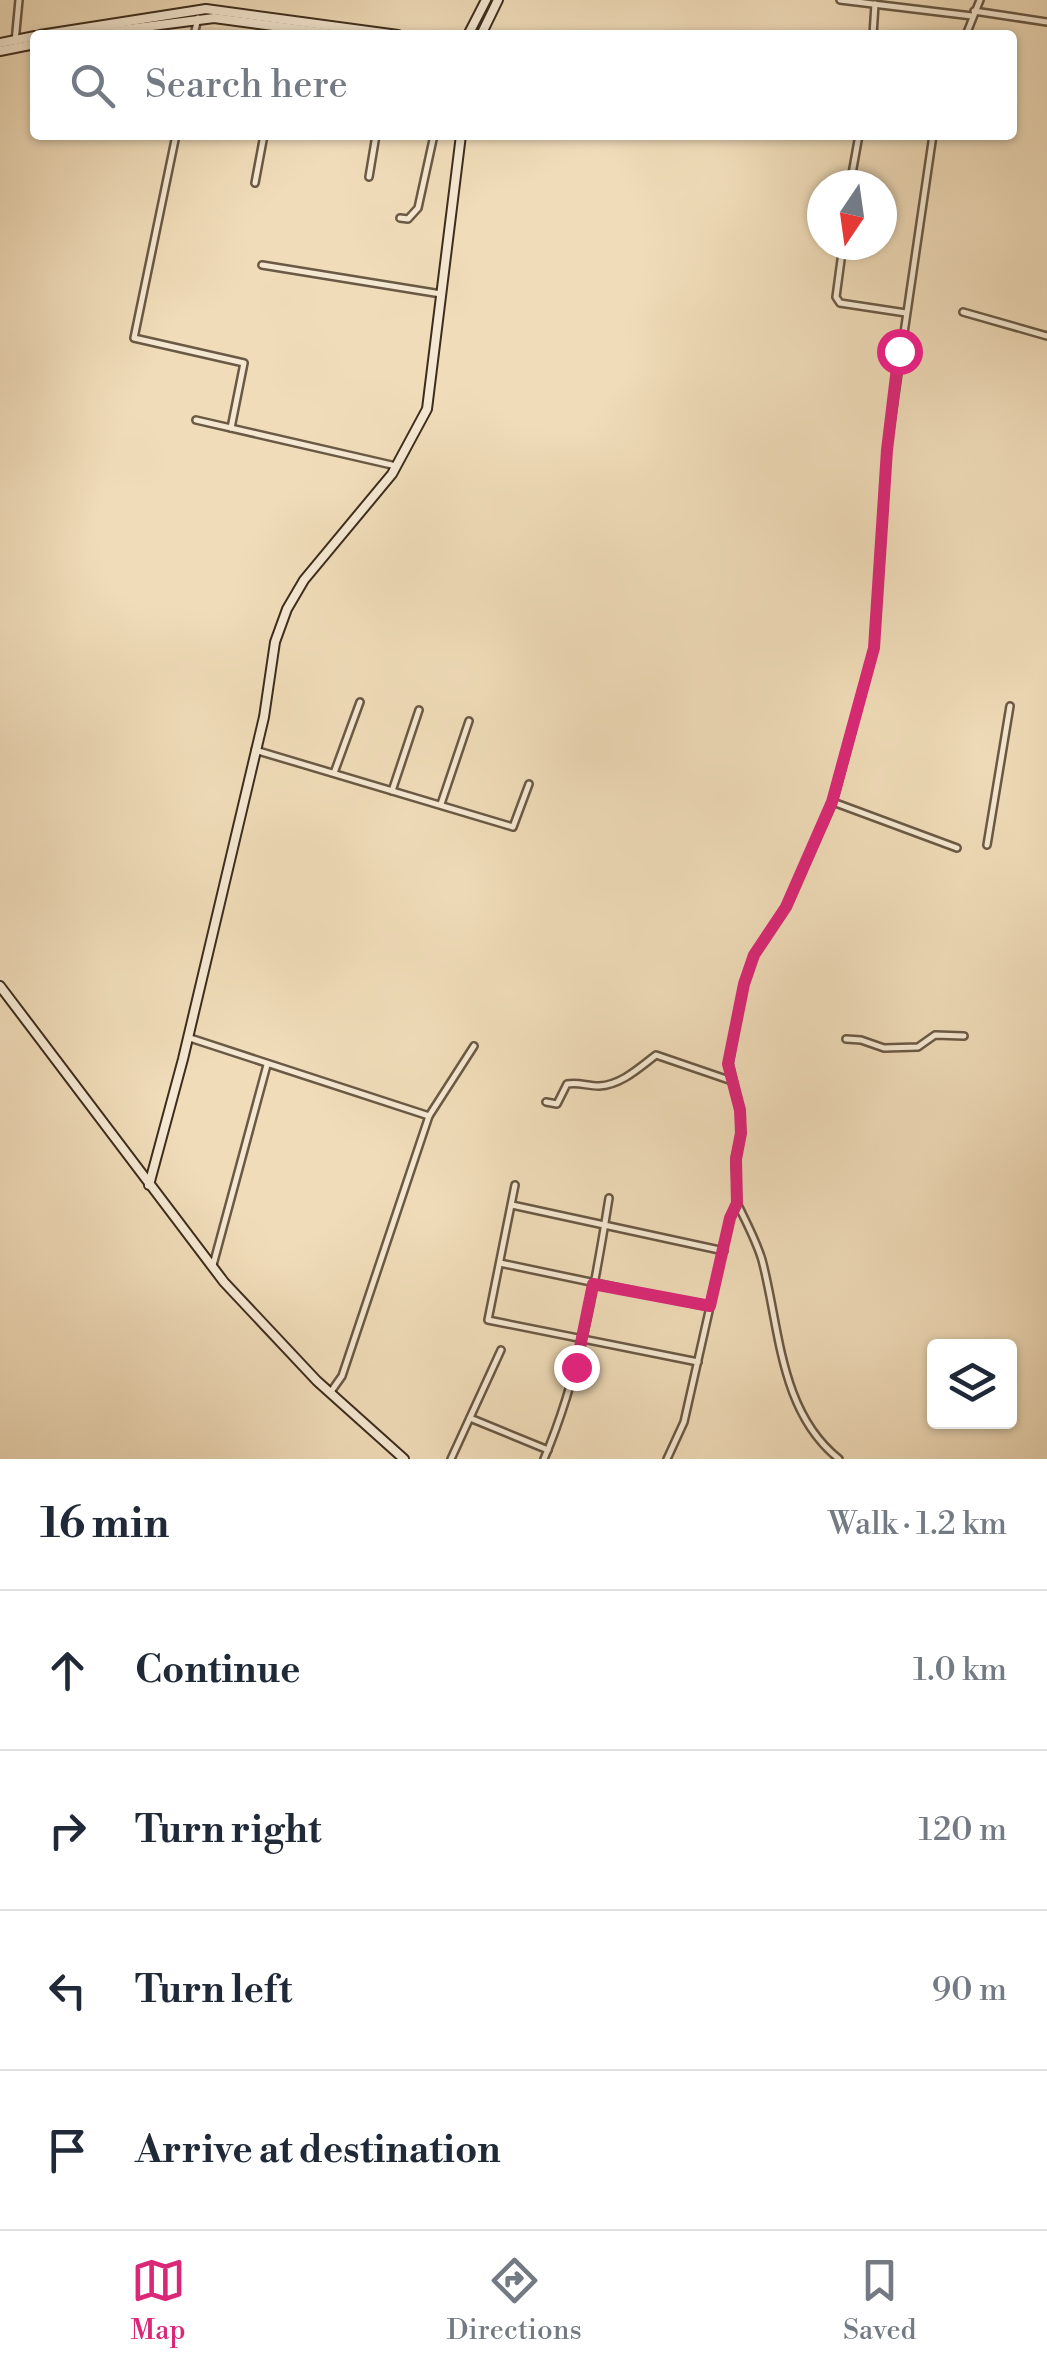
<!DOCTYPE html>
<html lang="en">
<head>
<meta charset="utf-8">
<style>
	body { margin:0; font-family:"Libre Bodoni",serif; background:#f6f6f7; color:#1f2937 }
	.controls { position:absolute; right:30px; bottom:30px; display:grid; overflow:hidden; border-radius:10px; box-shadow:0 2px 8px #0004 }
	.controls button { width:90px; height:90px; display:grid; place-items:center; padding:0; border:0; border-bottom:2px solid #e0e1e3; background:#fff; color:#1f2937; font:50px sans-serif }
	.compass { position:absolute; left:807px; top:170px; width:90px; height:90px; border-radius:50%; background:#fff; box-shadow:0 2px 8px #0004; rotate:193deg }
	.stop { position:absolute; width:30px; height:30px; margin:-22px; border:8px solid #db2777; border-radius:50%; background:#fff }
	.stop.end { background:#db2777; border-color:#fff; box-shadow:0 2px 10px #0008 }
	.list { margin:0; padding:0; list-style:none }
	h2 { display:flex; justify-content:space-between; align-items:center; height:130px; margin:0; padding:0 40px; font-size:42px }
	h2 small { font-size:32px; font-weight:400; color:#747a83 }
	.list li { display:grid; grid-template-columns:65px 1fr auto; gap:30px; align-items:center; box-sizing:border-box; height:160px; padding:0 40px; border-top:2px solid #e0e1e3 }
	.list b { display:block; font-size:38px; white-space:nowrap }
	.list em { font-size:32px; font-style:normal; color:#747a83 }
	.icon { flex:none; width:55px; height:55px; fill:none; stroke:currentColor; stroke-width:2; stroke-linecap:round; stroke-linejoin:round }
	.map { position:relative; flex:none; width:1047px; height:1459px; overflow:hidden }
	.search { position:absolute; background:#fff; box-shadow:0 2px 8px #0004; left:30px; right:30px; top:30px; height:110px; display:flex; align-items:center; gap:25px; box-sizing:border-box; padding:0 35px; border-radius:10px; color:#747a83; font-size:38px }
	.sheet { height:770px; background:#fff }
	nav { display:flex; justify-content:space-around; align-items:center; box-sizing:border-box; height:140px; border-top:2px solid #e0e1e3; background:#fff; font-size:28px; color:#747a83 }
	nav a { display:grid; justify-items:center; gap:5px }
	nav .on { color:#db2777 }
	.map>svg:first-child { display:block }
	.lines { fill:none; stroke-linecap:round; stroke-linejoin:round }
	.street-casing { stroke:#6a5944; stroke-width:10 }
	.secondary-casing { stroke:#3d2d1d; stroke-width:12 }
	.street { stroke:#f5e8d2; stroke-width:5 }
	.secondary { stroke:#f5e8d2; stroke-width:8 }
	.route { stroke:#db2777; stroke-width:12 }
</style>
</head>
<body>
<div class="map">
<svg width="1047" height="1459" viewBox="0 0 1047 1459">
	<rect width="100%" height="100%" fill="#f0dcb9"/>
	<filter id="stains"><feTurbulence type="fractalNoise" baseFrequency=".002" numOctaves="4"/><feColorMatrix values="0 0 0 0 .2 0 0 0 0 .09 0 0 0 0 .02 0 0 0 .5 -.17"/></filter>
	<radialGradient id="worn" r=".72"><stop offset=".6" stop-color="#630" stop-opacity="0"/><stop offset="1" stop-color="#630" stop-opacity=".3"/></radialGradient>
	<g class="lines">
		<!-- street casing -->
		<g class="street-casing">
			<g id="street">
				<polyline points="840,0 972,16"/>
				<polyline points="974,11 1047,22"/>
				<polyline points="194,35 198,18"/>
				<polyline points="873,35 875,4"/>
				<polyline points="966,35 980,0"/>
				<polyline points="15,42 19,0"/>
				<polyline points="176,135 134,338 244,363 231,428"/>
				<polyline points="933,135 887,449 874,648 833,802 957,848"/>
				<polyline points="369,177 376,135"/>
				<polyline points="255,183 264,135"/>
				<polyline points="850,185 859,135"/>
				<polyline points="400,218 408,219 418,208 434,135"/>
				<polyline points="843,245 836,297 840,303 906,313"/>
				<polyline points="262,265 441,294"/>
				<polyline points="963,312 1047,336"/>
				<polyline points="196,420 396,466"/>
				<polyline points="255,750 513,827 529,784"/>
				<polyline points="334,773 360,702"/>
				<polyline points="392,791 419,710"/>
				<polyline points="441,804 469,721"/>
				<polyline points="987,845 1010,706"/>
				<polyline points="190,1038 429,1116"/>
				<polyline points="846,1039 861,1040 884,1048 918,1047 935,1035 964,1036"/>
				<path d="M546,1102L557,1104L567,1084C579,1082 587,1086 599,1086C621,1085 639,1068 656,1055L732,1081"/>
				<polyline points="515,1185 488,1320 698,1362"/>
				<path d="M737,1203C746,1222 756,1240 762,1260C780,1328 779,1411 839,1459"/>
				<polyline points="512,1205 724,1251"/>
				<polyline points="500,1263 710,1307"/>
				<polyline points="213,1265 267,1065"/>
				<polyline points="330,1393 342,1376 429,1116 474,1046"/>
				<polyline points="470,1418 548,1450"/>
				<polyline points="451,1459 501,1350"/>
				<path d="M544,1459C579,1377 595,1286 609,1198"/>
				<polyline points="667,1459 684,1422 730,1218 737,1203 735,1159 741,1133 740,1110 729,1063 744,983 754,955 786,907 833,802"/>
			</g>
		</g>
		<!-- secondary casing -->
		<g class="secondary-casing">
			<g id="secondary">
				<polyline points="40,35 206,9 398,35"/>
				<polyline points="82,35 214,18 341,35"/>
				<polyline points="468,35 486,0"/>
				<polyline points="481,35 498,0"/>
				<polyline points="0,43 35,36"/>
				<polyline points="0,51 35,44"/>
				<polyline points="0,986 224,1282 317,1381 404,1459"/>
				<polyline points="149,1185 183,1059 264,717 275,642 287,609 304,580 392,474 427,409 461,135"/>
			</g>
		</g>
		<!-- street -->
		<use href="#street" class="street"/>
		<!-- secondary -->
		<use href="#secondary" class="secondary"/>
	</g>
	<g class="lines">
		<!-- route -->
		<polyline class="route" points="576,1367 593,1284 710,1306 730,1218 737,1203 736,1159 741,1133 740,1110 728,1064 744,984 754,955 786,907 832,802 874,648 887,450 899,351"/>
	</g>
	<rect width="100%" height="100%" filter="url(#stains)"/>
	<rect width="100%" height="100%" fill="url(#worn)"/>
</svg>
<div class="controls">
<button><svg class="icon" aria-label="layers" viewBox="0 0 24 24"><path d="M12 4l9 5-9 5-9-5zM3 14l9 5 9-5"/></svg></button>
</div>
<svg class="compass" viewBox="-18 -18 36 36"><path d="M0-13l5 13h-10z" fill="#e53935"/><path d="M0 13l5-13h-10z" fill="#747a83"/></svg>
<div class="stop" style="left:899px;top:351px"></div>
<div class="stop end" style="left:576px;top:1367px"></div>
<div class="search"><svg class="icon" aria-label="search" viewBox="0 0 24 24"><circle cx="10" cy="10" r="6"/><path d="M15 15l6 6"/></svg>Search here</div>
</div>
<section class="sheet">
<h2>16 min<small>Walk · 1.2 km</small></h2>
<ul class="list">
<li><svg class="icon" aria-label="ahead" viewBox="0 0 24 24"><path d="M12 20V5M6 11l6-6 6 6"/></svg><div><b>Continue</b></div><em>1.0 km</em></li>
<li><svg class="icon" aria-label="right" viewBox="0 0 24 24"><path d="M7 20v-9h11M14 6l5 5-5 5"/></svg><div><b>Turn right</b></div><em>120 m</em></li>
<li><svg class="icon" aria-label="left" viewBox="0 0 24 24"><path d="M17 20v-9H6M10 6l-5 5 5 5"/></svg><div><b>Turn left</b></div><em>90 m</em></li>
<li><svg class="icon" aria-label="arrive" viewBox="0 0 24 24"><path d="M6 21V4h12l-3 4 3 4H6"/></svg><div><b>Arrive at destination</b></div></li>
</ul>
</section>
<nav>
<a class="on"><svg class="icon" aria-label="map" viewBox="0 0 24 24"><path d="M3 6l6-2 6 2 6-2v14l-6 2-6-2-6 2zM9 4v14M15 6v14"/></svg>Map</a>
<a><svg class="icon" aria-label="directions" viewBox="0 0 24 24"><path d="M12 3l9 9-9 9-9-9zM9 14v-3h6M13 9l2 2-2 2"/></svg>Directions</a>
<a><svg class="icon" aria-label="saved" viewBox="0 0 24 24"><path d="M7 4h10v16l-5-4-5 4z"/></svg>Saved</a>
</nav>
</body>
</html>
